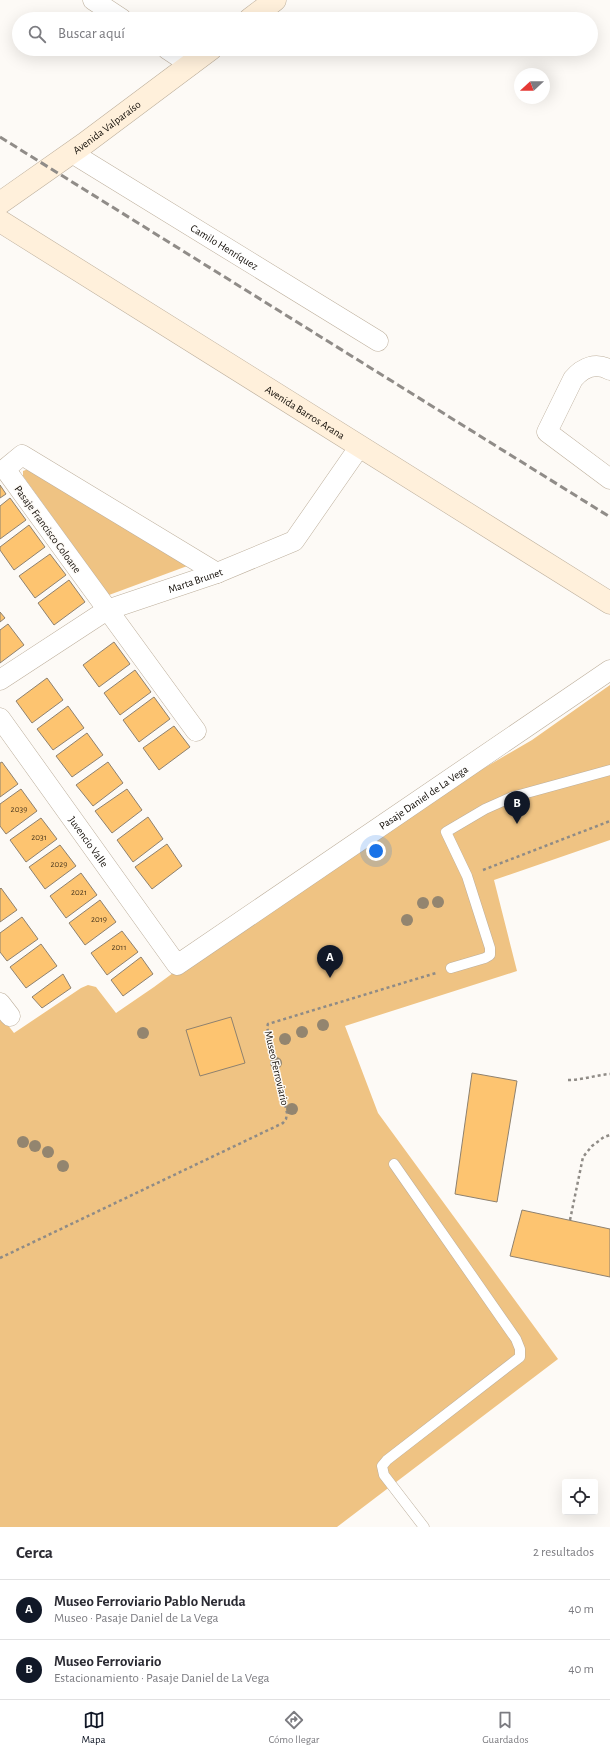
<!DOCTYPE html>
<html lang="es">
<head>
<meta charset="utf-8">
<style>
	body { margin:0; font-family:"Alegreya Sans",sans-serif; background:#f2f2f3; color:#2b2b33 }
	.controls { position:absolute; right:12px; bottom:12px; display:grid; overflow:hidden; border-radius:4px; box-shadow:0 4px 16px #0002 }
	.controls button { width:36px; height:36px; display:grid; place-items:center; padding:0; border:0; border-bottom:1px solid #e1e1e2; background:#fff; color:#2b2b33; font:20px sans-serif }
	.compass { position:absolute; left:514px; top:68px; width:36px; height:36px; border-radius:50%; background:#fff; box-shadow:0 4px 16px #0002; rotate:249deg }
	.you { position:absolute; left:376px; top:851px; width:14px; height:14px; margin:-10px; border:3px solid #fff; border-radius:50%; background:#1a73e8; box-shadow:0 0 0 6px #1a73e833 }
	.badge { display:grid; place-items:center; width:26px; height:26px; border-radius:50%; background:#111827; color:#fff; font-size:13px; font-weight:700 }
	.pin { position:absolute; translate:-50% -33px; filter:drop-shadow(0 1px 2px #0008) }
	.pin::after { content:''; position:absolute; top:21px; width:14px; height:12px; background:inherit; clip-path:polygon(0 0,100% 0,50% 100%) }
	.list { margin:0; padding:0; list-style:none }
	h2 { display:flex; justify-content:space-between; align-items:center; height:52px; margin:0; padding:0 16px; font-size:17px }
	h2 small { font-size:13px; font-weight:400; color:#7c7c81 }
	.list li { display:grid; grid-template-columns:26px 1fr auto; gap:12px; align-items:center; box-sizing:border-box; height:60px; padding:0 16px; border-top:1px solid #e1e1e2 }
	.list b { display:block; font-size:15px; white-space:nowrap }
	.list p { margin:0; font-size:13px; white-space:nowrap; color:#7c7c81 }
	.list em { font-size:13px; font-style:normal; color:#7c7c81 }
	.icon { flex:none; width:22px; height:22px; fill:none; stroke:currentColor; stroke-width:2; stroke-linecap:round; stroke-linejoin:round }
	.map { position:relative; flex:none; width:610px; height:1527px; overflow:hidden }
	.search { position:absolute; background:#fff; box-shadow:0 4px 16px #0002; left:12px; right:12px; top:12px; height:44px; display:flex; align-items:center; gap:10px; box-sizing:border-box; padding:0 14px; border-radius:22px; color:#7c7c81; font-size:15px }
	.sheet { height:172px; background:#fff }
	nav { display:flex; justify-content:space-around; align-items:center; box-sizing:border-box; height:56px; border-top:1px solid #e1e1e2; background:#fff; font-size:11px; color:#7c7c81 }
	nav a { display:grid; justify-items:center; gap:2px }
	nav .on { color:#111827 }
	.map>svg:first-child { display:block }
	.green { fill:#efc383 }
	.building { fill:#fdc470; stroke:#8e816f }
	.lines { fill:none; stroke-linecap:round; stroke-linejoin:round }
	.service-casing { stroke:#bdaf9c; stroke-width:11 }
	.minor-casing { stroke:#bdaf9c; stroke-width:21 }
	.secondary-casing { stroke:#bdaf9c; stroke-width:23 }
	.path { stroke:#8f8b86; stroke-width:2.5; stroke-dasharray:3 3; stroke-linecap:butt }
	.service { stroke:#fff; stroke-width:10 }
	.minor { stroke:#fff; stroke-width:20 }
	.secondary { stroke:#fff0db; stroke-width:22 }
	.rail { stroke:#908c88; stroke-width:3; stroke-dasharray:8 4; stroke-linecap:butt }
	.tree { fill:#93856f }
	.labels { text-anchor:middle; stroke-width:3; stroke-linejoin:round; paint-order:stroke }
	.number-label { font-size:9px; fill:#4d3b21 }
	.street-label { font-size:11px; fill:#120d07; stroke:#fdfaf6 }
</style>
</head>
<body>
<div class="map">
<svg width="610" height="1527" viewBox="0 0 610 1527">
	<rect width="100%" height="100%" fill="#fdfaf6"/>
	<!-- green -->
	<g class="green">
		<polygon points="31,468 190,565 109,595 23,476 23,471"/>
		<polygon points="610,685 610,840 494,880 517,971 345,1026 378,1113 558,1359 337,1527 0,1527 0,1015 14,1033 81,988 88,985 96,987 116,1013 154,987 245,920 414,809 532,740"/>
	</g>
	<!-- building -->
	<g class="building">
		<polygon points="0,485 6,494 0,498"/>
		<polygon points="10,498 26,520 0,539 0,506"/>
		<polygon points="29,525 45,547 14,570 0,550 0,547"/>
		<polygon points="50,554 66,575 35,598 19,576"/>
		<polygon points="69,580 85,602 54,625 38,603"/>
		<polygon points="0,612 5,618 0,622"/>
		<polygon points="8,624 24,645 0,663 0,630"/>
		<polygon points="114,642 130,664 99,687 83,665"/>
		<polygon points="135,670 151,692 120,715 104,693"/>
		<polygon points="47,678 63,700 32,723 16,701"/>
		<polygon points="154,697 170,719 139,742 123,720"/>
		<polygon points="68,706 84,728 53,750 37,729"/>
		<polygon points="174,726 190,747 159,770 143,748"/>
		<polygon points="87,733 103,755 72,777 56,756"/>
		<polygon points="2,762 18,784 0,797 0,763"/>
		<polygon points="108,762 123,783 93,806 76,785"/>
		<polygon points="21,789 37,811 6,834 0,826 0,804"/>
		<polygon points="127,789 142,810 112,833 95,811"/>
		<polygon points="148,817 163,839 133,862 117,840"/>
		<polygon points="41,818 57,839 26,862 10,840"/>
		<polygon points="167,844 182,866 152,889 135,867"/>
		<polygon points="60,845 76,866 45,889 29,867"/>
		<polygon points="81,873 97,895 66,918 50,896"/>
		<polygon points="1,888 17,910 0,922 0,889"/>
		<polygon points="100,900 116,922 85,945 69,923"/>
		<polygon points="22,917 38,939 7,961 0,952 0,933"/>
		<polygon points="122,931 138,952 107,975 91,953"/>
		<polygon points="41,944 57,966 26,988 10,967"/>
		<polygon points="141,957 153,974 123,996 111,980"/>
		<polygon points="63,974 71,988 42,1008 32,997"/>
		<polygon points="231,1017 245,1063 200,1076 186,1030"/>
		<polygon points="472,1073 517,1081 497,1202 455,1194"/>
		<polygon points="522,1210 610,1229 610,1277 510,1256"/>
	</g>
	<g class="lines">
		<!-- service casing -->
		<g class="service-casing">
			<g id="service">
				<polyline points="451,968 485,958 490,955 490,948 467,876 446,832 485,809 512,797 610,770"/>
				<polyline points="394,1164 516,1339 520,1349 520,1357 387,1460 382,1466 384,1475 424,1527"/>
			</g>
		</g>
		<!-- minor casing -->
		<g class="minor-casing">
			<g id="minor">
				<polyline points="93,0 122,19"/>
				<polyline points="167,49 191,65"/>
				<path id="s1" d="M72,153L378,341"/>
				<path d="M610,370C596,362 583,367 573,379L547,432L610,479"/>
				<path id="s2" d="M0,680L107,610L217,573L294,541L360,446"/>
				<path id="s3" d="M0,718L177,965L610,670"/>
				<polyline points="196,731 5,469 22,455 217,573"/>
				<polyline points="0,1003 10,1016"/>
			</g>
		</g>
		<!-- secondary casing -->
		<g class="secondary-casing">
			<g id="secondary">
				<polyline points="250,19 275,0"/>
				<path id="s4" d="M0,203L84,144L211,49"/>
				<path id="s5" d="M0,221L610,603"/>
			</g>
		</g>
		<!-- path -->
		<g class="path">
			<polyline points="483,870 610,821"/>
			<path d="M568,1080C583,1080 596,1075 610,1074"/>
			<polyline points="570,1220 583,1157 592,1146 604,1137 610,1135"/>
			<polyline points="0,1258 283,1123 286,1119 287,1113 267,1027 268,1024 436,973"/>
		</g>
		<!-- service -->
		<use href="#service" class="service"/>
		<!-- minor -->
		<use href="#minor" class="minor"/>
		<!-- secondary -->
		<use href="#secondary" class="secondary"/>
		<!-- rail -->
		<polyline class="rail" points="0,137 610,517"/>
	</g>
	<!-- trees -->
	<g class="tree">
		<circle cx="438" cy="902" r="6"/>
		<circle cx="423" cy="903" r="6"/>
		<circle cx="407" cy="920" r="6"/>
		<circle cx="323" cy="1025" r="6"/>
		<circle cx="302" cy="1032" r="6"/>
		<circle cx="143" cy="1033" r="6"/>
		<circle cx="285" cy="1039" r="6"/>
		<circle cx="276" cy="1063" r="6"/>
		<circle cx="292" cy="1109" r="6"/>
		<circle cx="23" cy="1142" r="6"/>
		<circle cx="35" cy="1146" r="6"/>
		<circle cx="48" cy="1152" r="6"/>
		<circle cx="63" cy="1166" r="6"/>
	</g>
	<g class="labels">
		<!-- number labels -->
		<g class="number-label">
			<text x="19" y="812">2039</text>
			<text x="39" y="840">2031</text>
			<text x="59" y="867">2029</text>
			<text x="79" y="895">2021</text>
			<text x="99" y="922">2019</text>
			<text x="119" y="950">2011</text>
		</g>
		<!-- street labels -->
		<g class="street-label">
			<text dy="4" stroke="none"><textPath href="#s4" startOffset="131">Avenida Valparaíso</textPath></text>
			<text dy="4" stroke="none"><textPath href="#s1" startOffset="179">Camilo Henríquez</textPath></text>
			<text dy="4" stroke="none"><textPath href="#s5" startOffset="360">Avenida Barros Arana</textPath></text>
			<text transform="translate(48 529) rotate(54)" y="4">Pasaje Francisco Coloane</text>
			<text dy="4" stroke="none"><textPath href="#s2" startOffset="221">Marta Brunet</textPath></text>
			<text dy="4" stroke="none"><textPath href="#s3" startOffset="602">Pasaje Daniel de La Vega</textPath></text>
			<text dy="4" stroke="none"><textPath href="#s3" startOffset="152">Juvencio Valle</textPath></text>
			<text transform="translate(277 1068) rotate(77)" y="4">Museo Ferroviario</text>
		</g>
	</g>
</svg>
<div class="controls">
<button><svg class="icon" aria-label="locate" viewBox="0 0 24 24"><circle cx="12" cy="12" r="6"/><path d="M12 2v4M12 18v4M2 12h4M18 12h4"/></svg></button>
</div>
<svg class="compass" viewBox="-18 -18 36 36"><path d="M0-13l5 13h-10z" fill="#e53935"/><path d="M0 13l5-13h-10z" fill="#7c7c81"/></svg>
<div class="you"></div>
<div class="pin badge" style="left:330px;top:978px">A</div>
<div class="pin badge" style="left:517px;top:824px">B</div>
<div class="search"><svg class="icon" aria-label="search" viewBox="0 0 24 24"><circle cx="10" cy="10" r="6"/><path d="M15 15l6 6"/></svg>Buscar aquí</div>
</div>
<section class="sheet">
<h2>Cerca<small>2 resultados</small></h2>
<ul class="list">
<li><span class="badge">A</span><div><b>Museo Ferroviario Pablo Neruda</b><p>Museo · Pasaje Daniel de La Vega</p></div><em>40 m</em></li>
<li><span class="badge">B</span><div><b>Museo Ferroviario</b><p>Estacionamiento · Pasaje Daniel de La Vega</p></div><em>40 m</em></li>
</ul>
</section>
<nav>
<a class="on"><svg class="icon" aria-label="map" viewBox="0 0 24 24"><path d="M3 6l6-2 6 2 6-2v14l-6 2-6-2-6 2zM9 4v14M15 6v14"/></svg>Mapa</a>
<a><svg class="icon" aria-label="directions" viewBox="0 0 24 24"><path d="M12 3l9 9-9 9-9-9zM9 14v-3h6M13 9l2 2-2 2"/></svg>Cómo llegar</a>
<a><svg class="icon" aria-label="saved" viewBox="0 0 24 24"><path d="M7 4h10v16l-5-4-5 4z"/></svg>Guardados</a>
</nav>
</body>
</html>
